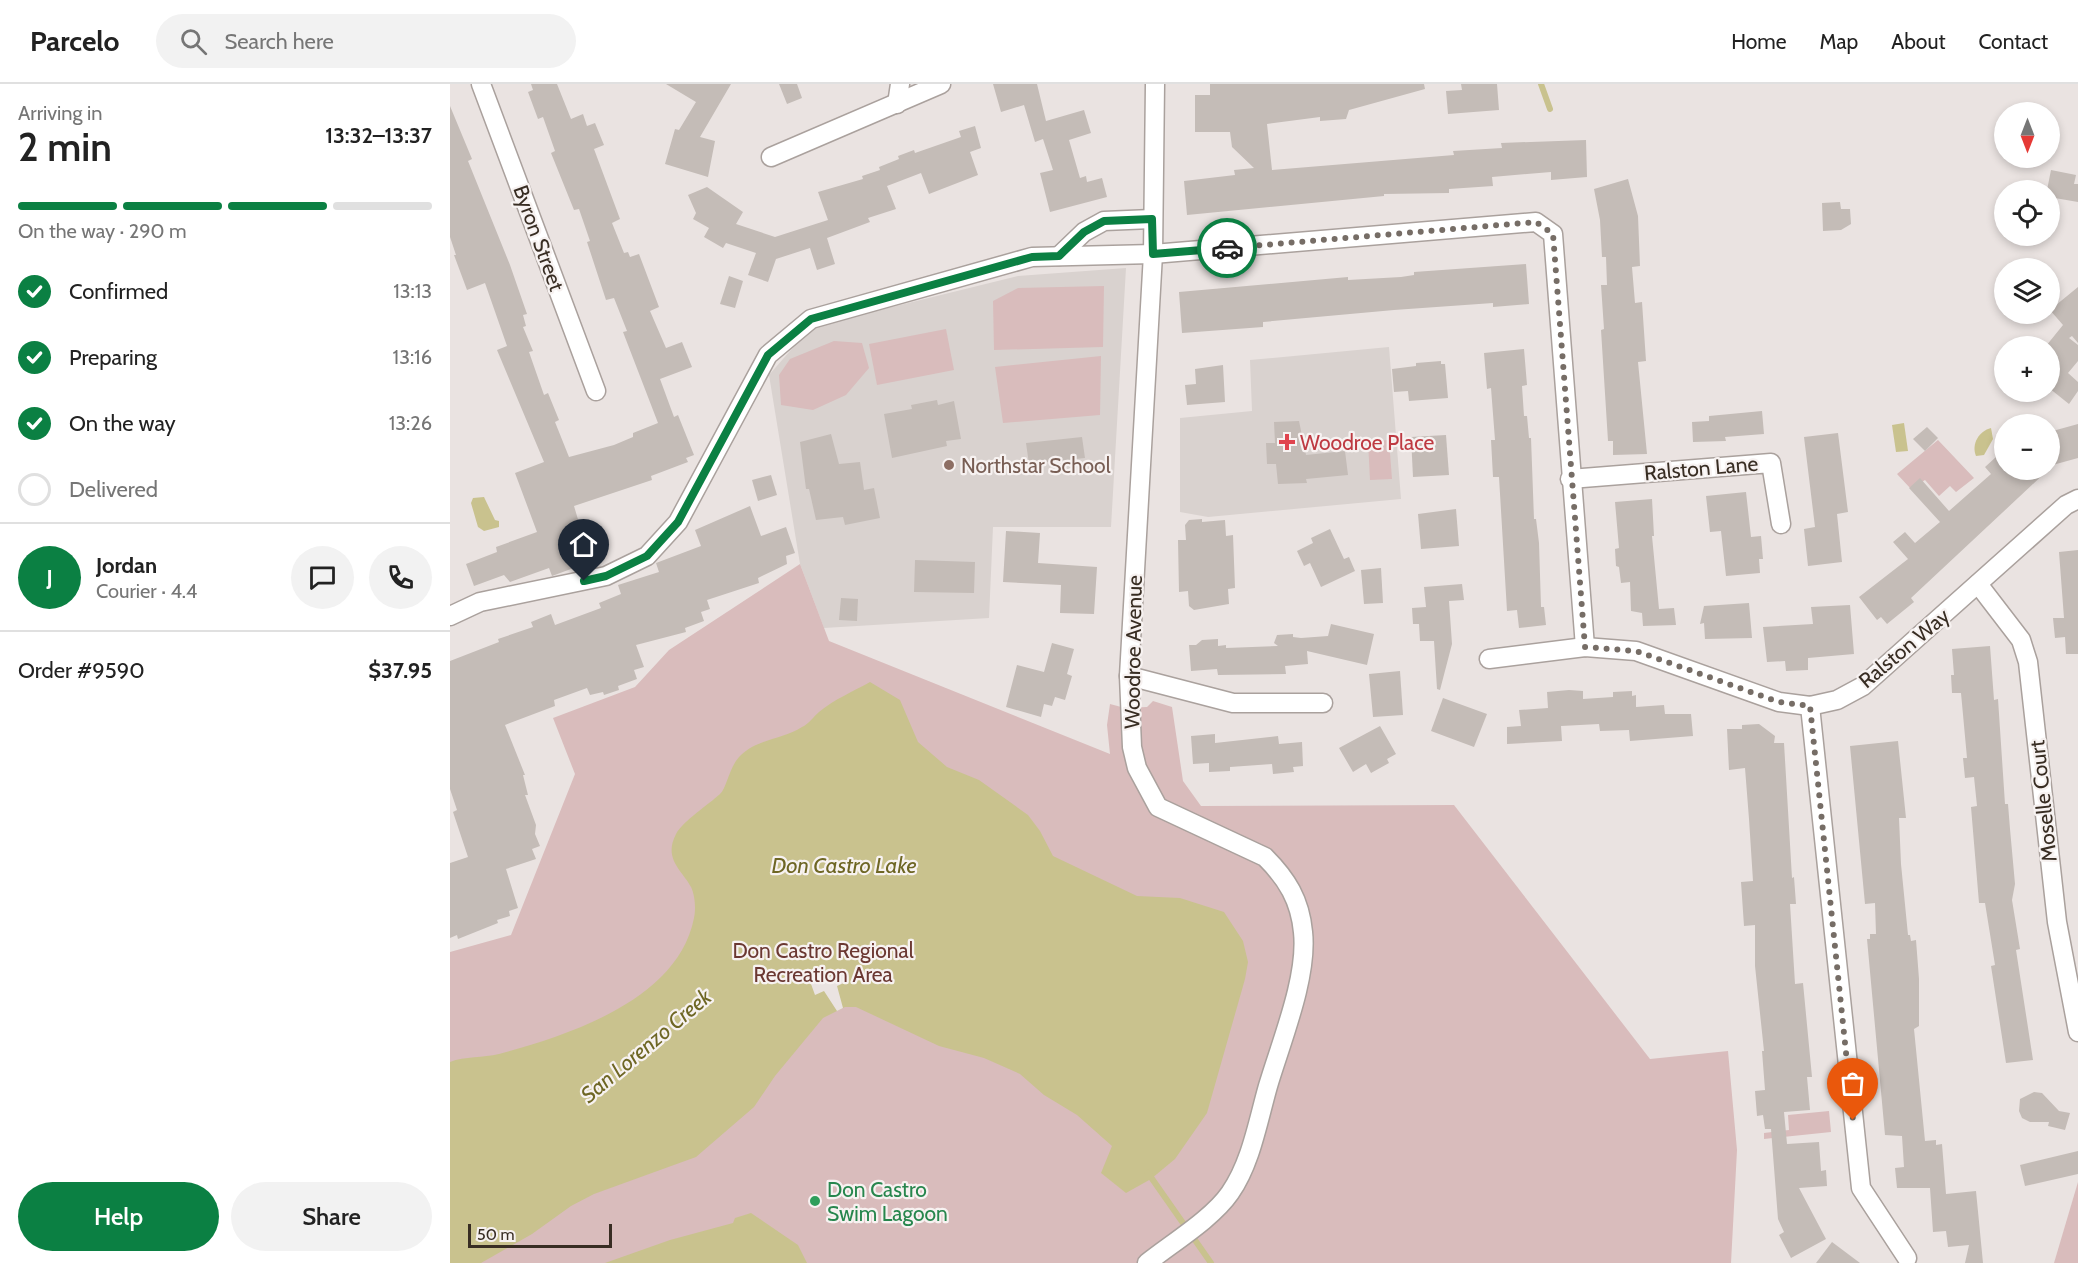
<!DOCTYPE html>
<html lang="en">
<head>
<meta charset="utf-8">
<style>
	:root { --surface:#fff; --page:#f2f2f2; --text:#222; --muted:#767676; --line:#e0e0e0; --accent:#0b8043 }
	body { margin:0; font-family:Cabin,sans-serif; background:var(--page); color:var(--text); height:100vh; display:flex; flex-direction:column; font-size:22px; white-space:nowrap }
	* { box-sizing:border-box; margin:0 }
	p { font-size:20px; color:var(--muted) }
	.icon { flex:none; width:33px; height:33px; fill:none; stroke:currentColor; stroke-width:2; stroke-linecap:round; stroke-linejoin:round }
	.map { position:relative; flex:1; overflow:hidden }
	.side { display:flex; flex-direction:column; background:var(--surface); width:450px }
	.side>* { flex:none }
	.needle { width:39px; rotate:180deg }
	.buttons { position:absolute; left:1544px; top:18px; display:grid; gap:12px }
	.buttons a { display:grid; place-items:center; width:66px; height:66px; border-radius:50%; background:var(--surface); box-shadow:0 3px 9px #0003; font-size:30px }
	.scale { position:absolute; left:18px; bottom:15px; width:144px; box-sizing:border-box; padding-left:6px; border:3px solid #382d23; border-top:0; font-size:16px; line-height:21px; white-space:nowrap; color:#382d23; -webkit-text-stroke:4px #f7f2f1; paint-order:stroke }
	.pin { position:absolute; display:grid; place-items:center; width:51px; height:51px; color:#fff; margin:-62px -26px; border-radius:50% 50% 50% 0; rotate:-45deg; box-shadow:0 0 6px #0007 }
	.pin .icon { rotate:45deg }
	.courier { position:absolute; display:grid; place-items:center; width:60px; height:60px; margin:-30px; border:4px solid #0b8043; border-radius:50%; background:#fff; color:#222; box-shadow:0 2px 8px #0007 }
	.summary em { font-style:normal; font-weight:600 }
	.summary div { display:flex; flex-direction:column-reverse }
	.summary { display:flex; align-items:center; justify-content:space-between; height:102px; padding:0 18px }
	h1 { font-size:39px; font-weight:600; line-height:45px }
	.bar { display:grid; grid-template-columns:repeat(4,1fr); gap:9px 6px; align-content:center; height:72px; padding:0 18px }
	.bar i { height:8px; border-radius:4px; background:var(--line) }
	.bar .on { background:var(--accent) }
	.bar p { grid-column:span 4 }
	.line { display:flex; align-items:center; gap:15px; padding:0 18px; border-top:2px solid var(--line) }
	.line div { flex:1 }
	.round { display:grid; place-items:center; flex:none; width:63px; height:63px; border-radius:32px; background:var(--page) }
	ol { padding:0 18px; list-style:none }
	li { display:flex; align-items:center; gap:18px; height:66px }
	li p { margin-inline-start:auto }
	li .icon { padding:6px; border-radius:50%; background:var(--accent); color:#fff; stroke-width:4 }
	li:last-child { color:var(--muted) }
	li i { width:33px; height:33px; border:3px solid var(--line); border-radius:50% }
	.cta { display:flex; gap:12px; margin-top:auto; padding:12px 18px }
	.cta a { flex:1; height:69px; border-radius:36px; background:var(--accent); color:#fff; font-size:24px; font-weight:600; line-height:69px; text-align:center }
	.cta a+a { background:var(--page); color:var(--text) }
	header { display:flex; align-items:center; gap:36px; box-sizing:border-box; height:84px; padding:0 30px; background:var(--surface); border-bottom:2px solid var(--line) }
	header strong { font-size:28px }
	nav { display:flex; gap:33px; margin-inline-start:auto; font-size:21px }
	.search { width:420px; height:54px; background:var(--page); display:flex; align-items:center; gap:15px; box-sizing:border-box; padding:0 21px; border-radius:33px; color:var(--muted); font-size:22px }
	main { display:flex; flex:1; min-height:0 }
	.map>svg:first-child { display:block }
	.built { fill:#d9d2cf }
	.green { fill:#d9bcbc }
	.water { fill:#c9c28e }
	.pier { fill:#eae3e1 }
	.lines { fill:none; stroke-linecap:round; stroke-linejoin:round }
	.stream { stroke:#c9c28e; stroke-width:6 }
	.building { fill:#c4bcb7 }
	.street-casing { stroke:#aaa19d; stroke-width:21 }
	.street { stroke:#fff; stroke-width:18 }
	.done { stroke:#766d66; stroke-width:6; stroke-dasharray:0 10.8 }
	.route { stroke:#0b8043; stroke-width:8 }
	.health-dot { fill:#e0444e; stroke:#f7f2f1; stroke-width:2 }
	.education-dot { fill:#8d6e63; stroke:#f7f2f1; stroke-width:2 }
	.leisure-dot { fill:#2e9e5b; stroke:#f7f2f1; stroke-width:2 }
	.labels { text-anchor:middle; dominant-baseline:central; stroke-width:4.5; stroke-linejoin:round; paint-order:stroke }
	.street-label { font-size:21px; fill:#382d23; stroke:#f7f2f1 }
	.health-label { font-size:21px; fill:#be3a42; stroke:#f7f2f1; text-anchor:start }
	.education-label { font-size:21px; fill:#785e54; stroke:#f7f2f1; text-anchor:start }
	.park-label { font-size:21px; fill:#6b3832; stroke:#f7f2f1 }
	.leisure-label { font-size:21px; fill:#27864d; stroke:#f7f2f1; text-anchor:start }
	.water-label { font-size:22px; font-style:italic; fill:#6e6624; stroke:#f7f2f1 }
</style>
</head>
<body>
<header>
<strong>Parcelo</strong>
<div class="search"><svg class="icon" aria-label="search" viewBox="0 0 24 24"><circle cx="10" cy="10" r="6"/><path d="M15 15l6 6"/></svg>Search here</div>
<nav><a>Home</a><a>Map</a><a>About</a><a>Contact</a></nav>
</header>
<main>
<section class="side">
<div class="summary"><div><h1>2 min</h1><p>Arriving in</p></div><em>13:32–13:37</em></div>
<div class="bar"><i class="on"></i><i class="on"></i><i class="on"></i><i></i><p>On the way · 290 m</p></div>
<ol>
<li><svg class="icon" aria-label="check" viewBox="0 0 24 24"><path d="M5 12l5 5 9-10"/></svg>Confirmed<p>13:13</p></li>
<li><svg class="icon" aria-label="check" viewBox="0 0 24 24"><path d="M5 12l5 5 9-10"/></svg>Preparing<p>13:16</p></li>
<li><svg class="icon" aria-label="check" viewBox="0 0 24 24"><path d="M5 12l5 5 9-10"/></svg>On the way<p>13:26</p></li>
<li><i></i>Delivered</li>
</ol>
<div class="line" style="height:108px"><b class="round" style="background:var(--accent);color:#fff">J</b><div><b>Jordan</b><p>Courier · 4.4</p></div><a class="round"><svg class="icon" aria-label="chat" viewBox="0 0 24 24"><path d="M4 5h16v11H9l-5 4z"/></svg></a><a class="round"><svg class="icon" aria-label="phone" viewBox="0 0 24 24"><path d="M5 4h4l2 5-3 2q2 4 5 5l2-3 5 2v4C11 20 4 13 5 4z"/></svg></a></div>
<div class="line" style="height:78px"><div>Order #9590</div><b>$37.95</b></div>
<div class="cta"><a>Help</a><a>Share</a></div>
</section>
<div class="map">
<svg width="1628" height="1179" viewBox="0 0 1628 1179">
	<rect width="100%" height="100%" fill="#eae3e1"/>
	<g class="built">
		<polygon points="676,184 661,443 543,443 539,534 374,544 350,480 319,291 361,243 568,192"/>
		<polygon points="939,263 951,415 758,433 730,428 730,334 802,327 800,276"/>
	</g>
	<g class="green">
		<polygon points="654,202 653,263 544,266 543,217 568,204"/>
		<polygon points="496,245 504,286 427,301 419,260"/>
		<polygon points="384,257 412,259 419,284 396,311 363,326 331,321 329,291 340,275"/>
		<polygon points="651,272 650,331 553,339 545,283"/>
		<polygon points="939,356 942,395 920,396 918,357"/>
		<polygon points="1488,356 1524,394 1506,408 1500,402 1489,412 1475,396 1461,405 1447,390"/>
		<polygon points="350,480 379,557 660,670 657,641 660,620 675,624 697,623 703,617 722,623 733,697 751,722 1004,721 1200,975 1278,967 1287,1066 1281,1179 0,1179 0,868 61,851 125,690 103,634 185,603 219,566"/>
		<polygon points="1379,1027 1381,1048 1314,1055 1314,1049 1339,1046 1338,1031"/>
		<polygon points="1628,1098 1628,1179 1604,1179"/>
	</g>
	<g class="water">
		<polygon points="1454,339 1458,367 1446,368 1442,341"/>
		<path d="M1541,344L1543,355L1534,371L1526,372C1521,360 1529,347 1541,344Z"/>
		<polygon points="34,413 45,436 49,437 49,443 34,447 28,443 21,419 23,414"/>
		<path d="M420,598L450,616L468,658L497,683L529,696L578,731L590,747L603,772L687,812L730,814L774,828L793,857L798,878L795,895L757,1029L725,1075L701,1095L676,1109L651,1089L662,1062L627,1031L594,1011L570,990L534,974L489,962L406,923H395L373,934L325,992L304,1023L246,1073L144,1110L121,1122L82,1150L31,1179H0V978C15,972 33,974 49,970C119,951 228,916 244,834C246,825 245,811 241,803C232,786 213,775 226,750C233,737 258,721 270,710C277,704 279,682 291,671C308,655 333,655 352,643C359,640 363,633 369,628C383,616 404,607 420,598Z"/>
		<polygon points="301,1129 348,1161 357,1179 155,1179 220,1156 283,1139 285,1134"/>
	</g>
	<polygon class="pier" points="391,888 396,898 387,902 393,924 387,927 374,907 365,911 361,900"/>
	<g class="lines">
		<g class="stream">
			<polyline points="1091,0 1100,25"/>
			<polyline points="698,1089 761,1179"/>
		</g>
	</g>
	<g class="building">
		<polygon points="81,0 107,0 121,35 133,30 137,42 145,39 154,61 144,65 170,135 162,139 174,169 178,168 180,173 189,170 209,223 200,227 216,264 232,258 242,283 210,295 224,333 228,331 244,371 236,374 238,378 201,392 202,396 124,422 135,459 149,454 156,472 102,492 99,484 60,498 54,491 24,502 16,480 47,468 46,463 87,448 65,389 94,378 47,266 57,262 35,199 17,206 4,171 6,171 0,153 0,22 22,75 18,77 60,181 77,230 73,231 76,242 73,243 83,267 79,268 94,311 98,309 109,336 105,338 119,373 164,361 183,353 183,349 208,339 173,248 177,247 164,214 156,216 137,158 140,157 129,125 124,126 101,69 105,67 93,33 88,35 78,8 83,6"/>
		<polygon points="216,0 281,0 250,53 265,57 258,93 215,80 225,45 229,46 246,18"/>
		<polygon points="329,0 347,0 352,14 337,20"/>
		<polygon points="543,0 587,0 596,37 634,26 641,49 619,56 630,94 636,92 637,98 652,94 657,113 600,128 590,89 603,86 593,55 585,58 574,21 551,28"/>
		<polygon points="760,0 974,0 975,5 899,26 896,35 870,37 870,33 817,40 822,86 1004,71 1003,67 1052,64 1051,59 1136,56 1137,93 1101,96 1101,88 1042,93 1043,102 999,105 999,109 934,110 934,112 737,131 734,97 785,91 784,86 804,84 782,63 780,48 745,48 745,11 760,11"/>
		<polygon points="1011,0 1047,0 1049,26 998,30 996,7 1012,6"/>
		<polygon points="525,42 531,64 520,68 528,91 479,110 471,89 437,102 446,125 418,134 420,138 377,154 385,180 367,186 360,164 326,175 318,198 298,191 306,169 276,159 273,164 254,153 259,144 243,135 246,129 238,111 257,103 293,128 286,140 325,153 378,136 368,108 413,95 412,92 430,86 429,83 449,75 448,72 464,66 465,69 511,53 509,47"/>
		<polygon points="1601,86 1626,91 1624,100 1628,100 1628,118 1599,113 1597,106"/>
		<polygon points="1178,95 1188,132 1190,182 1182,183 1185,219 1192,218 1196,277 1188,278 1197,370 1163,371 1163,357 1158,357 1151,246 1154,245 1151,201 1157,201 1156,173 1152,173 1150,136 1144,105"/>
		<polygon points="1390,118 1391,125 1400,125 1401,140 1391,146 1373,147 1372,119"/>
		<polygon points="1076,180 1079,220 1043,223 1043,219 944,226 813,238 813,243 732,249 729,208 898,193 898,196 951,193 964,191 964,188"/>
		<polygon points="279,192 293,197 285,224 270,220"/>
		<polygon points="1628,203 1628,259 1622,252 1619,254 1628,261 1628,277 1618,289 1628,298 1628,307 1619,320 1599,304 1599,262 1596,262 1613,241 1600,226"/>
		<polygon points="1074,265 1077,301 1072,302 1074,332 1077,332 1079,354 1081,354 1084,435 1086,435 1089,459 1091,523 1094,523 1096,541 1069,544 1067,526 1057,527 1049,393 1043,393 1041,356 1045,356 1041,304 1037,305 1034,269"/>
		<polygon points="991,277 991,280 995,280 998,314 959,317 958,307 944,308 942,285 966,282 966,279"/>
		<polygon points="773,281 775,318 737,321 735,301 746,300 745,285"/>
		<polygon points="487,316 488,321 504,317 511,355 496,357 497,362 442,374 434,330 462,325 461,321"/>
		<polygon points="1312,327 1314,350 1275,353 1276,357 1243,358 1242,338 1259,337 1259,332"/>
		<polygon points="849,337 856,371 895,367 898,391 856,395 857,399 828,400 826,380 817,380 816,359 825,359 824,338"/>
		<polygon points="1628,340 1628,374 1599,382 1599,348"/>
		<polygon points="1477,343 1488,354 1475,367 1463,355"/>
		<polygon points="1388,349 1398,428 1387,430 1392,478 1358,482 1354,445 1365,443 1354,353"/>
		<polygon points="381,350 389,380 410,378 414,406 424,404 430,434 395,441 393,433 366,436 359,405 356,405 350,358"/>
		<polygon points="996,351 999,391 963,393 961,353"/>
		<polygon points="632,353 635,374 579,380 576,359"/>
		<polygon points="1546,373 1554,378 1554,386 1598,386 1461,514 1464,518 1437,540 1431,533 1427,536 1409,513 1458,475 1443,458 1455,448 1465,459 1490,438 1459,404 1470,394 1499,427 1541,390 1535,383"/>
		<polygon points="321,391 327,411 308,417 302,396"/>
		<polygon points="1296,408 1301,453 1311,452 1313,475 1309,475 1310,489 1276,492 1271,447 1260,448 1256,412"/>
		<polygon points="1202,415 1204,452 1202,452 1209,525 1224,524 1226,541 1193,542 1192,529 1181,527 1180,498 1171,499 1169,483 1166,482 1165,465 1169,464 1165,418"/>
		<polygon points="300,422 311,452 336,443 345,469 336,472 337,480 308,494 309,499 257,516 260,525 251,528 254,537 235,544 236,548 186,561 194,583 184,586 187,595 168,602 169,606 154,611 153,608 140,611 137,604 104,616 105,622 55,641 75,691 73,691 78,711 75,711 86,741 85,750 90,762 82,765 86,775 56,785 68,824 59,827 60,832 47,836 48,839 8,855 7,851 0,854 0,779 18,773 3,728 7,726 0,705 0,577 49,558 48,555 83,543 81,538 101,530 105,541 151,524 149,519 171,510 168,501 209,488 206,479 251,462 245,446"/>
		<polygon points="1006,425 1009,462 971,465 968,430"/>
		<polygon points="752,435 752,438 775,436 776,452 783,451 785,504 778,505 779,520 744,526 739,522 738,507 729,508 728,456 736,456 735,441 739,436"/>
		<polygon points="880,445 894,475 899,473 905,487 871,503 860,479 854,482 847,467 863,459 861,454"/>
		<polygon points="556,447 590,449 588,479 647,483 644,530 610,529 611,501 553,498"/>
		<polygon points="1628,466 1628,570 1616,570 1615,553 1605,554 1603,534 1614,534 1609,468"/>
		<polygon points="465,476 525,478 524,509 464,508"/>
		<polygon points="931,484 933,519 914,520 911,486"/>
		<polygon points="1012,500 1014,516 999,517 1002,560 990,606 987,605 984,557 970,557 969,540 963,540 962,524 976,523 974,503"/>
		<polygon points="391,514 408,515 407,537 389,536"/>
		<polygon points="1299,519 1302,554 1255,555 1254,539 1250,540 1254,522"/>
		<polygon points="1400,521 1404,570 1358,574 1358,586 1336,587 1335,577 1317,578 1313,543 1363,540 1361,523"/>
		<polygon points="881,540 924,550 917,581 857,567 858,580 835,582 836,590 768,591 767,585 741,587 739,561 746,561 752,556 768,555 768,562 776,561 776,564 828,562 824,559 827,551 843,550 843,553 851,554 878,552"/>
		<polygon points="602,559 624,565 617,590 622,592 615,616 605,613 602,622 594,620 591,633 556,623 567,581 594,588"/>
		<polygon points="1540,562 1544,616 1548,615 1555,720 1558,720 1560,745 1565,800 1562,816 1570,865 1566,866 1583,976 1556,979 1541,882 1545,881 1535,819 1529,819 1521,723 1527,722 1524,693 1515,694 1513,674 1517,674 1511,609 1502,609 1501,591 1504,591 1502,565"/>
		<polygon points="950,587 953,631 923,633 919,590"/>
		<polygon points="1119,606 1133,607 1133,615 1163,613 1163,608 1182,607 1182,612 1186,611 1186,623 1214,621 1215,630 1241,630 1243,652 1180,657 1179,646 1150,647 1149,640 1111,642 1112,657 1057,660 1057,643 1071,642 1069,626 1098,624 1097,608"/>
		<polygon points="993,614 1037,630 1024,663 981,647"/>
		<polygon points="1309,640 1325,652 1324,659 1334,659 1342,794 1344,793 1346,820 1340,820 1345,900 1353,899 1362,993 1357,993 1360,1026 1334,1028 1337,1060 1369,1058 1371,1087 1376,1086 1377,1102 1349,1104 1376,1155 1341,1174 1329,1151 1334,1148 1328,1135 1321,1045 1315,1045 1313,1031 1307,1032 1305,1007 1315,1006 1312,967 1314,967 1305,882 1305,841 1294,842 1291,798 1303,797 1299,735 1295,684 1279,686 1277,645 1292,645 1292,641"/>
		<polygon points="930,642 946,670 937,675 939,679 921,689 916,680 903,688 889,664"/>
		<polygon points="765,650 765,659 828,652 829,660 852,658 853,682 843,683 844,688 823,690 822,680 780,683 780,687 759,688 759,679 743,680 741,652"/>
		<polygon points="1448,657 1456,734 1449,734 1451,780 1458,851 1460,851 1461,857 1466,856 1469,895 1469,942 1464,945 1475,1057 1486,1056 1486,1061 1492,1060 1496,1110 1526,1107 1533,1179 1515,1179 1519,1161 1498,1163 1496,1147 1483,1148 1480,1104 1447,1104 1445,1084 1454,1083 1452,1052 1435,1051 1417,855 1420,855 1420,850 1426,850 1425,819 1415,820 1400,662"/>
		<polygon points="1584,1008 1592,1009 1609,1027 1620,1029 1615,1046 1598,1042 1599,1038 1580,1038 1572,1034 1569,1027 1570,1015"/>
		<polygon points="1628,1067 1628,1090 1575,1102 1570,1081"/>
		<polygon points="1382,1158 1410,1179 1366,1179"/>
	</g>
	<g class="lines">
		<defs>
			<g id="street">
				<polyline points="31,0 146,307"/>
				<polyline points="447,20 450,0"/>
				<polyline points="321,73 491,0"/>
				<polyline points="609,172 634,148 654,137 702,135"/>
				<polyline points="1120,395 1321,379 1331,440"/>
				<polyline points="1528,500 1571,556 1578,578 1607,838 1628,948"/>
				<polyline points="0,532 30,518 156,492 197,472 228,438 318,271 361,235 582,173 703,170 1086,138 1103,150 1135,563"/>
				<polyline points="1039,575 1135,563 1186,567 1329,618 1360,622 1387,616 1413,602 1616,421 1628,415"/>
				<polyline points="679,592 783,619 873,619"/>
				<polyline points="1360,622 1411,1104 1457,1174"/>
				<path d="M697,1179C722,1159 762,1135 780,1109C801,1079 808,1037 818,1002C831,958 858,893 853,848C850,816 837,795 815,773L708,723L687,684L682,663L679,592L703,170L705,0"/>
			</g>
		</defs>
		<use href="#street" class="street-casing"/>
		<use href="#street" class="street"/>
	</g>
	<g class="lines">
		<polyline class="done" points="777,164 1086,138 1103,150 1135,563 1186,567 1329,618 1360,622 1403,1036"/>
		<polyline class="route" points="134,497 156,492 197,472 228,438 318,271 361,235 582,173 609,172 634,148 654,137 702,135 703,170 777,164"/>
	</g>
	<path class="health-dot" d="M834 349h6v6h6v6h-6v6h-6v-6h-6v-6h6z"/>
	<circle class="education-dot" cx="499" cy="381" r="6"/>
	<circle class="leisure-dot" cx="365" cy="1117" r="6"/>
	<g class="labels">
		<g class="street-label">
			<text transform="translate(89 154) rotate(70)">Byron Street</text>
			<text transform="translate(1251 384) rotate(-5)">Ralston Lane</text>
			<text transform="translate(1454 564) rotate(-40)">Ralston Way</text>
			<text transform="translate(683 568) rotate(-89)">Woodroe Avenue</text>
			<text transform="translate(1593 717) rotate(-96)">Moselle Court</text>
		</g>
		<g class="health-label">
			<text x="850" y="358">Woodroe Place</text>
		</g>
		<g class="education-label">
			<text x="511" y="381">Northstar School</text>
		</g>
		<g class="park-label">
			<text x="373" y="866">Don Castro Regional<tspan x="373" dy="24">Recreation Area</tspan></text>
		</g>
		<g class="leisure-label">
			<text x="377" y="1105">Don Castro<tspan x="377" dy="24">Swim Lagoon</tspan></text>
		</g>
		<g class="water-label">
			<text x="394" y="781">Don Castro Lake</text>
			<text transform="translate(196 962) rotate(-40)">San Lorenzo Creek</text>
		</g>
	</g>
</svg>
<div class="buttons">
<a><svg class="needle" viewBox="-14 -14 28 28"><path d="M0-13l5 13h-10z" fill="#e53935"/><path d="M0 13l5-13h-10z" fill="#767676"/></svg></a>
<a><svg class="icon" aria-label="locate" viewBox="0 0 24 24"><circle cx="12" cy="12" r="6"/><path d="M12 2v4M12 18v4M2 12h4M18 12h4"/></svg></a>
<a><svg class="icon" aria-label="layers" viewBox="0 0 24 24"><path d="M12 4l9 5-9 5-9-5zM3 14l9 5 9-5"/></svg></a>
<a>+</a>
<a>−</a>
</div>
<div class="scale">50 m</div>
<div class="pin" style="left:1403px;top:1036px;background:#ea580c"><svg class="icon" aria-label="bag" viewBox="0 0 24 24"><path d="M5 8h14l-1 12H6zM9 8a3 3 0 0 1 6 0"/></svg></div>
<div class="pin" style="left:134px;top:497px;background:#1f2937"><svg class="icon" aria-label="home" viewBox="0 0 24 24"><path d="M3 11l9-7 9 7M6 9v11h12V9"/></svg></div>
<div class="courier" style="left:777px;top:164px"><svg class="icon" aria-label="car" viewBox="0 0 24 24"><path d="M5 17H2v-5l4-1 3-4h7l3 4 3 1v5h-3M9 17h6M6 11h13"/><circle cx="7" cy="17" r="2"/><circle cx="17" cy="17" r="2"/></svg></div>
</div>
</main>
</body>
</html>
